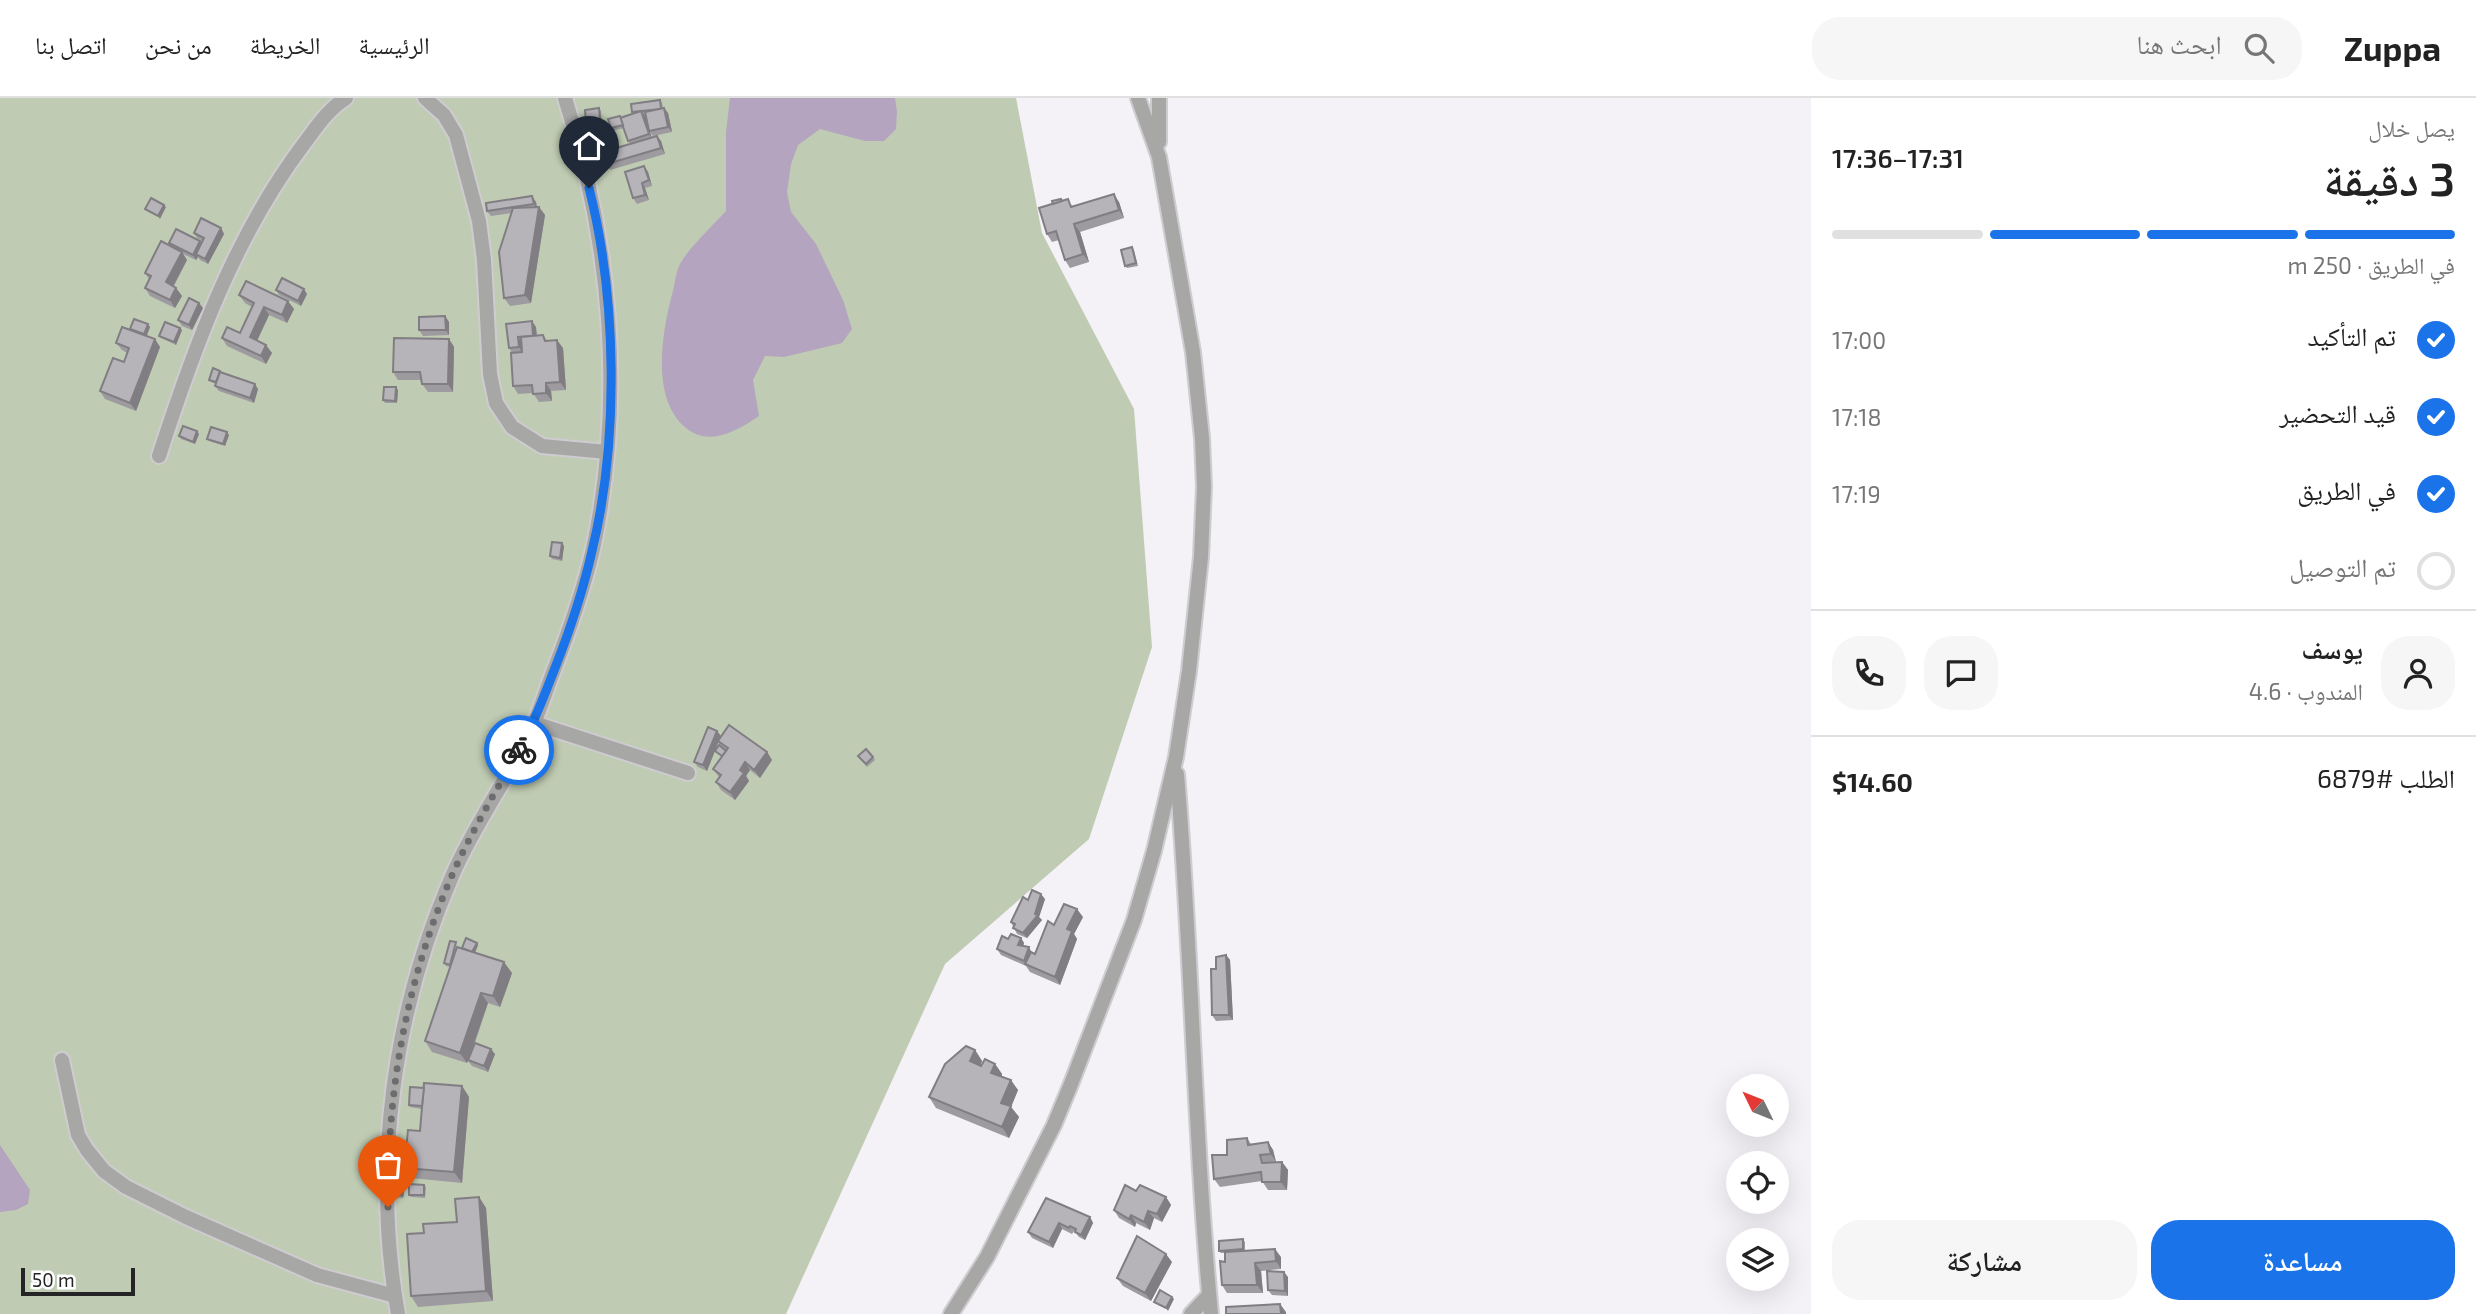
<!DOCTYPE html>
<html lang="ar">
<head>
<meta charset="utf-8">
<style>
	:root { --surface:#fff; --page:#f6f6f6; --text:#222; --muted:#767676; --line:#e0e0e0; --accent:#1a73e8 }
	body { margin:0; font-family:"Exo 2","Noto Naskh Arabic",sans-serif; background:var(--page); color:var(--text); direction:rtl; height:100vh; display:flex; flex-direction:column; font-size:26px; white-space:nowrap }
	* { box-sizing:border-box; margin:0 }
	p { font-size:23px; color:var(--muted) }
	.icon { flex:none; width:38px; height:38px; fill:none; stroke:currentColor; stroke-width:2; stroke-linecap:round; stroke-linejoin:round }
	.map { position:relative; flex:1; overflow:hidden; direction:ltr }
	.side { display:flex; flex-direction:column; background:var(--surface); width:665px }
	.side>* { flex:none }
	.needle { width:46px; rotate:313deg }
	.controls { position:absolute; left:1726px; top:976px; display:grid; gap:14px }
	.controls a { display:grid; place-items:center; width:63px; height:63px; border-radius:50%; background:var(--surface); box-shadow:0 7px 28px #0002; font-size:35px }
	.scale { position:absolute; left:21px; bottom:18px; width:114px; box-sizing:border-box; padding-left:7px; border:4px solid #252426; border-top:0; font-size:19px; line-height:24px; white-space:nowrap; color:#252426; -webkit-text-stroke:5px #fff; paint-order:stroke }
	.pin { position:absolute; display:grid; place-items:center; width:60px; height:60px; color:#fff; margin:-72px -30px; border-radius:50% 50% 50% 0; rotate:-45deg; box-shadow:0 0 7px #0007 }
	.pin .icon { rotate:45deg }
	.courier { position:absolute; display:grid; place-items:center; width:70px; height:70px; margin:-35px; border:5px solid #1a73e8; border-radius:50%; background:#fff; color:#222; box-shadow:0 2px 9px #0007 }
	.overview em { font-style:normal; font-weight:600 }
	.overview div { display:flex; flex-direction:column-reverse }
	.overview { display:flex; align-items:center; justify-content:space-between; height:119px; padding:0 21px }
	h1 { font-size:46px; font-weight:600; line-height:52px }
	.bar { display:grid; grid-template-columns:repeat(4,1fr); gap:10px 7px; align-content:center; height:84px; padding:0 21px }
	.bar i { height:9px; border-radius:5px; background:var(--line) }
	.bar .active { background:var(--accent) }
	.bar p { grid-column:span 4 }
	.line { display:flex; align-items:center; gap:18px; padding:0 21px; border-top:2px solid var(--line) }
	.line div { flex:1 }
	.round { display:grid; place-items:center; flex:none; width:74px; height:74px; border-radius:28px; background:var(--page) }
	ol { padding:0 21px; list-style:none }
	li { display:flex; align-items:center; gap:21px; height:77px }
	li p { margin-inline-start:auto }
	li .icon { padding:7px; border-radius:50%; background:var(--accent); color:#fff; stroke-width:4 }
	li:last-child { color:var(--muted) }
	li i { width:38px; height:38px; border:4px solid var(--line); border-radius:50% }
	.button { display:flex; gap:14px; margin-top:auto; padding:14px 21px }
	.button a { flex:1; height:80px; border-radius:28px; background:var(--accent); color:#fff; font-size:28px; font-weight:600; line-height:80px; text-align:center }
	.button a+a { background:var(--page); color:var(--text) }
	header { display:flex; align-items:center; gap:42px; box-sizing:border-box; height:98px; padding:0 35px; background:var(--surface); border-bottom:2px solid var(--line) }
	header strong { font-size:33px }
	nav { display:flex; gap:38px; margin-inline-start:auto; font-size:24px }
	.search { width:490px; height:63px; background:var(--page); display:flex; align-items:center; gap:18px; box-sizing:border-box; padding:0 24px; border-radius:28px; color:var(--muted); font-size:26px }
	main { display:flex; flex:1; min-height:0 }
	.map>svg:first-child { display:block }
	.green { fill:#bfcbb3 }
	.water { fill:#b4a4bf }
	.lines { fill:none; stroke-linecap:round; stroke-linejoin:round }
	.street-casing { stroke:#cfccd1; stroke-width:18 }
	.street { stroke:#a7a8a6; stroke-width:14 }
	.wall { fill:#9d9b9f }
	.shaded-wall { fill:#807e82 }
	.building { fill:#b7b4b9; stroke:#807e82; stroke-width:2 }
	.done { stroke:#6d6c6f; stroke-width:7; stroke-dasharray:0 12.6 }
	.route { stroke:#1a73e8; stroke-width:9 }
</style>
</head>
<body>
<header>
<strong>Zuppa</strong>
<div class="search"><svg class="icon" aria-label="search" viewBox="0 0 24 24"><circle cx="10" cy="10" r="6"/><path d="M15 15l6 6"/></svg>ابحث هنا</div>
<nav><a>الرئيسية</a><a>الخريطة</a><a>من نحن</a><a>اتصل بنا</a></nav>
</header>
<main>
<section class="side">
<div class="overview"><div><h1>3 دقيقة</h1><p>يصل خلال</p></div><em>17:31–17:36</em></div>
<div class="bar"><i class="active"></i><i class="active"></i><i class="active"></i><i></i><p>في الطريق · 250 m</p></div>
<ol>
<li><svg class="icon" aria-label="check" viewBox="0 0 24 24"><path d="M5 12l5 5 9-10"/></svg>تم التأكيد<p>17:00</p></li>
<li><svg class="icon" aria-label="check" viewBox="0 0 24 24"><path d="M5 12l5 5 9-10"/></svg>قيد التحضير<p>17:18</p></li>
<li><svg class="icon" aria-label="check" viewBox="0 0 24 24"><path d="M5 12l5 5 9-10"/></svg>في الطريق<p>17:19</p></li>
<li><i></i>تم التوصيل</li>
</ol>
<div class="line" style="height:126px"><a class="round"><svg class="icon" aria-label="person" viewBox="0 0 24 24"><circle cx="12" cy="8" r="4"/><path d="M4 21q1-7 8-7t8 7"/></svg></a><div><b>يوسف</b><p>المندوب · 4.6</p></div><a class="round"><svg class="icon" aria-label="chat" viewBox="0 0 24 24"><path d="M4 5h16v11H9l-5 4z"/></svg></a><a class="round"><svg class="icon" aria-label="phone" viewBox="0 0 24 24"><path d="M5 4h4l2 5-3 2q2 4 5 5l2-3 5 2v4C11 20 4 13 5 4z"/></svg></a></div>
<div class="line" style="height:91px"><div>الطلب #6879</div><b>$14.60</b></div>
<div class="button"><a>مساعدة</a><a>مشاركة</a></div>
</section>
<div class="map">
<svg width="1811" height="1216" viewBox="0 0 1811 1216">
	<rect width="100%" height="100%" fill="#f4f1f7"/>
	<polygon class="green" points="0,0 1016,0 1042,135 1134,311 1152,549 1089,741 945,866 786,1216 0,1216"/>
	<g class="water">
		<path d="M730,0H895L897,14L896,31L884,43H865L820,31L798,47L791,66L787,94L791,114L816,146L843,202L852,231L842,245L784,259L765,258L753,282L759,318C737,333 710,349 686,330C650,301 662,233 673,193C675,184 676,174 680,166C688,151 713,127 726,113V34Z"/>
		<polygon points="0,1047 30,1092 28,1106 16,1112 0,1114"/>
	</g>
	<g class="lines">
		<defs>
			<g id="street">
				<polyline points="425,0 444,17 456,37 479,123 484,162 490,276 496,305 512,329 542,348 607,354"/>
				<polyline points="1159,0 1159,44"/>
				<path d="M159,358C194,250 234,139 303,47C316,30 327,12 346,0"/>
				<polyline points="534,625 688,675"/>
				<path d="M1177,676C1192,856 1194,1036 1211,1216"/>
				<polyline points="62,962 78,1037 87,1052 104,1073 126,1089 186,1119 317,1177 395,1198"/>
				<path d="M398,1216C372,1068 393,913 453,776C476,723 511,677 534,625C541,609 546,593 552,577C568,536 583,494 593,451C625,301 611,144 565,0"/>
				<polyline points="951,1216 987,1159 1054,1027 1071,986 1134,822 1154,753 1176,659 1189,573 1201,459 1204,389 1202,340 1193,254 1159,59 1138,0"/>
				<polyline points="1191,1216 1209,1197"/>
			</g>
		</defs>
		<use href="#street" class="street-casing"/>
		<use href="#street" class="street"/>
	</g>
	<g class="wall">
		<polygon points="660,2 662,5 663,10 664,10 668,15 672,34 653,38 650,34 652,40 657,38 661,43 665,56 610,72 607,66 630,46 628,43 624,30 612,33 611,30 621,19 633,16 632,14"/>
		<polygon points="599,10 601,13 602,25 588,27 586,24"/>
		<polygon points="644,68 648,74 652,88 645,90 649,102 637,106 633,100"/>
		<polygon points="1061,101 1063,103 1073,108 1119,104 1124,120 1080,134 1089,164 1070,170 1065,162 1059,142 1052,144 1047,136 1053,106"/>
		<polygon points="536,104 537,109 539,109 545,117 531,205 510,208 504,200 511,115 491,118 487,113"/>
		<polygon points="221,130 224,136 208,166 200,162 198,159 196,162 183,156 187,162 174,188 176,190 182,198 175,210 150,198 145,190 149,181 145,175 172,148 169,145 202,146 203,143 197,140 194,135"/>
		<polygon points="1132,149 1134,152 1138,168 1127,170 1125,168"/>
		<polygon points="276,192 307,196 301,208 279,197"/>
		<polygon points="239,197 294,211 287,225 269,217 257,243 272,255 266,266 227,248 222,240 240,235 252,209 245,205"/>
		<polygon points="203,210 192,232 182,228 178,222"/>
		<polygon points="445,218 449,224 449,237 423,238 419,232"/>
		<polygon points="506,226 536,229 537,238 543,237 547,243 563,250 566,292 551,293 552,303 539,304 533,295 518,296 513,288 512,255 509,250"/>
		<polygon points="150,229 147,238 160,249 136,313 105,301 100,293 124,264 127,255 122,252 116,245 131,232 130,231"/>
		<polygon points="182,232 176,247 161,240 159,238"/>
		<polygon points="449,241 454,249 453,294 428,294 422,286 422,282 398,282 393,274"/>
		<polygon points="221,274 258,291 254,305 219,293 215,288 216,286 211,284 209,282"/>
		<polygon points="398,292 397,305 385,305 383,302"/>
		<polygon points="199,336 195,346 181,341 179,338"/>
		<polygon points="229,337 225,348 209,343 207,341"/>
		<polygon points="562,445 564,448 562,463 552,461 550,458"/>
		<polygon points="721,638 767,654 772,662 760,680 750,672 746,678 749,683 735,702 721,692 716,684 719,679 713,671 722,659 715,653 722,650 718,644 707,673 698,669 694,664"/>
		<polygon points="858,658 873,659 875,662 867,669"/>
		<polygon points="1045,801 1039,819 1042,822 1027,840 1017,836 1011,824"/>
		<polygon points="1083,819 1074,836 1077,841 1060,887 1030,874 1026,868 1001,857 997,851 1008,841 1021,840 1024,845 1023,848 1035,856 1054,827"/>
		<polygon points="477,845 478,847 475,855 512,875 500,909 488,905 475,945 495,956 488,974 472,968 468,963 467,965 432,954 425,943 450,869 446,868 444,865 458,847 457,849 462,850"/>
		<polygon points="1226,857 1230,862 1233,922 1216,923 1212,917 1216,871"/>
		<polygon points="975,952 982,963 980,968 995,966 1002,976 1002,978 1018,992 1011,1009 1019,1019 1009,1040 936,1010 929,999"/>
		<polygon points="462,988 469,999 462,1085 411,1080 404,1070 420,1033 422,1011 410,1009 409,1007 424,990"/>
		<polygon points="1247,1040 1251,1046 1268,1044 1273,1052 1276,1064 1282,1064 1288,1072 1287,1092 1268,1092 1262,1083 1220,1089 1214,1081 1227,1057"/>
		<polygon points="403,1086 405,1089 403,1100 393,1099 391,1096"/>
		<polygon points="424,1087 426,1089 425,1100 411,1099 409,1097"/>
		<polygon points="1136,1093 1166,1099 1171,1107 1162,1124 1154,1120 1150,1132 1136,1125 1135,1129 1119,1120 1114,1112"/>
		<polygon points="479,1099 486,1110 493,1203 418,1209 411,1198 424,1135 457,1124"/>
		<polygon points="1046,1100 1090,1119 1093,1125 1085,1142 1079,1139 1074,1133 1072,1136 1062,1131 1053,1150 1032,1140 1028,1134"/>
		<polygon points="1243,1141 1245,1144 1245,1153 1281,1159 1281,1171 1261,1173 1263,1195 1227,1195 1222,1187 1225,1164 1225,1155 1221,1155 1219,1153"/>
		<polygon points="1172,1164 1151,1203 1123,1188 1117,1180"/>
		<polygon points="1288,1179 1288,1198 1272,1197 1268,1192"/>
	</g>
	<g class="shaded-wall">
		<polygon points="664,10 668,15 672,34 668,29"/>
		<polygon points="641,13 645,18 652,41 649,36"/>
		<polygon points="657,38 661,43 665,56 661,50"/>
		<polygon points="644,68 648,74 652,88 649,82"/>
		<polygon points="642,85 645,90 649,102 645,97"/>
		<polygon points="1114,96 1119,104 1124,120 1119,112"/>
		<polygon points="532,98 536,104 537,111 534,106"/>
		<polygon points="164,107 166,109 160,121 158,118"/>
		<polygon points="539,109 545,117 531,205 525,197"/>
		<polygon points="1074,126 1080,134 1089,164 1083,156"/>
		<polygon points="221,130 224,136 208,166 205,161"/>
		<polygon points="200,143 203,148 196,156 198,159 196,162 193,157"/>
		<polygon points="182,154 187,162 171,192 166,184"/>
		<polygon points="176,190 182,198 175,210 170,202"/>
		<polygon points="304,191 307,196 301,208 298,203"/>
		<polygon points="288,203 294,211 287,225 282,217"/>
		<polygon points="199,205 203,210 192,232 189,227"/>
		<polygon points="264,209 269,217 255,247 250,239"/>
		<polygon points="445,218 449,224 449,237 446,232"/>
		<polygon points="532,223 536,229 537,243 533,238"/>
		<polygon points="148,226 150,229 146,239 144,236"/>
		<polygon points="180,230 182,232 176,247 174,244"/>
		<polygon points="518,239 522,245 522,254 519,249"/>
		<polygon points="155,241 160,249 136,313 130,305"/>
		<polygon points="449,241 454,249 453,294 448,286"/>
		<polygon points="557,242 563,250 566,292 560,284"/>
		<polygon points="266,247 272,255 266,266 261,258"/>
		<polygon points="546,285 551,293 552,303 546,295"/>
		<polygon points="255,286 258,291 254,305 250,300"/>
		<polygon points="396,289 398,292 397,305 395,303"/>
		<polygon points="197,333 199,336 195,346 193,344"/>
		<polygon points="227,334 229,337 225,348 223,346"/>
		<polygon points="562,445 564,448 562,463 560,460"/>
		<polygon points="717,633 721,638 707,673 703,667"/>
		<polygon points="767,654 772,662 760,680 754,672"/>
		<polygon points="745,664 750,672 746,678 749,683 735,702 730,694 740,672"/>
		<polygon points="1041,796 1045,801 1039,819 1042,822 1027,840 1023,835 1035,816"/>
		<polygon points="1077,811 1083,819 1074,836 1077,841 1060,887 1055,879 1067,831"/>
		<polygon points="1021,840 1024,845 1022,852 1018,847"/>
		<polygon points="477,845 478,847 473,859 471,857"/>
		<polygon points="1029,849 1032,855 1027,868 1024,863"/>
		<polygon points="1226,857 1230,862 1233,922 1229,917"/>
		<polygon points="504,864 512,875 500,909 493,898"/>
		<polygon points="481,895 488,905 467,965 460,955"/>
		<polygon points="491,951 495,956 488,974 484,968"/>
		<polygon points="975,952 982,963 978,973 970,963"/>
		<polygon points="995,966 1002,976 999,985 991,975"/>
		<polygon points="1011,982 1018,992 1011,1009 1019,1019 1009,1040 1002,1029 1001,1005"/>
		<polygon points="462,988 469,999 462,1085 454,1074"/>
		<polygon points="1268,1044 1273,1052 1276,1064 1271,1056"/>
		<polygon points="1282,1064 1288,1072 1287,1092 1281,1084"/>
		<polygon points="403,1086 405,1089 403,1100 401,1097"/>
		<polygon points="479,1099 486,1110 493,1203 486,1193"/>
		<polygon points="1166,1099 1171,1107 1162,1124 1157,1116"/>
		<polygon points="1148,1113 1154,1120 1150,1132 1144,1124"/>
		<polygon points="1131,1117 1136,1125 1135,1129 1129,1121"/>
		<polygon points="1090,1119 1093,1125 1085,1142 1081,1137"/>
		<polygon points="1059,1125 1062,1131 1053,1150 1049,1144"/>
		<polygon points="1275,1151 1281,1159 1281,1171 1276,1163"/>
		<polygon points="1166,1156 1172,1164 1151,1203 1145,1195"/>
		<polygon points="1255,1165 1261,1173 1263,1195 1257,1187"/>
		<polygon points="1284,1174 1288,1179 1288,1198 1285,1193"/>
		<polygon points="1172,1199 1174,1201 1168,1213 1166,1210"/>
		<polygon points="1280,1206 1286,1214 1286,1216 1281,1216"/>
	</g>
	<g class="building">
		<polygon points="660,2 661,11 632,14 631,6"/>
		<polygon points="599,10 600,22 586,24 585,12"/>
		<polygon points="664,10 668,29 649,33 645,14"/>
		<polygon points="641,13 649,36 628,43 620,20"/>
		<polygon points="620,18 623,27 611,30 608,21"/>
		<polygon points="657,38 661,50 607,66 603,54"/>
		<polygon points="644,68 649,82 642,85 645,97 633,100 625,74"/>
		<polygon points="1114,96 1119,112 1074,126 1083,156 1065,162 1056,133 1047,136 1039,110 1068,101 1071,109"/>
		<polygon points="532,98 534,106 487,113 486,105"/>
		<polygon points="151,100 164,107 158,118 145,111"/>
		<polygon points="1061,101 1062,103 1053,106 1052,103"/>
		<polygon points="539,109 525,197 504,200 499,154 513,110"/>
		<polygon points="201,120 221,130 205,161 196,156 204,140 194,135"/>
		<polygon points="176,131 200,143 193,157 169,145"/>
		<polygon points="161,143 182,154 166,184 176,190 170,202 145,190 151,178 145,175"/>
		<polygon points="1132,149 1136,165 1125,168 1121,152"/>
		<polygon points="282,180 304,191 298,203 276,192"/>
		<polygon points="246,183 288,203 282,217 264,209 250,239 266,247 261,258 222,240 227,229 240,235 254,205 239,197"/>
		<polygon points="189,200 199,205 189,227 178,222"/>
		<polygon points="445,218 446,232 419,232 419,219"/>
		<polygon points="134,221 148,226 144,236 130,231"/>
		<polygon points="532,223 533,238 518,239 519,249 509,250 506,226"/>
		<polygon points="165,224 180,230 174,244 159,238"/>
		<polygon points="122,229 155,241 130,305 100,293 113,260 124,264 129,250 116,245"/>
		<polygon points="543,237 545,243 557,242 560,284 546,285 546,295 533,296 532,287 513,288 511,255 522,254 521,239"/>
		<polygon points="394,240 449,241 448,286 422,286 420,274 393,274"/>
		<polygon points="213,270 220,273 216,284 209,282"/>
		<polygon points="220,274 255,286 250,300 215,288"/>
		<polygon points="384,289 396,289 395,303 383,302"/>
		<polygon points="183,328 197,333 193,344 179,338"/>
		<polygon points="211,329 227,334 223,346 207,341"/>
		<polygon points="552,444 562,445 560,460 550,458"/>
		<polygon points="729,627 767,654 754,672 745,664 740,672 744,675 730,694 716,684 721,677 713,671 728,650 718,643"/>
		<polygon points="708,629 717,633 703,667 694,664"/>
		<polygon points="719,647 726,653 722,658 715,653"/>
		<polygon points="866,651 873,659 866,666 858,658"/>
		<polygon points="1032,792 1041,796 1035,816 1038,817 1023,835 1013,830 1015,826 1011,824 1023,799 1028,802"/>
		<polygon points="1064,806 1077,811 1067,831 1072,833 1055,879 1025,866 1031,854 1035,856 1048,823 1054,827"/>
		<polygon points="1011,836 1021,840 1018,847 1029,849 1024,863 997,851 1002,838 1008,841"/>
		<polygon points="466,840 477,845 472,854 462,850"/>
		<polygon points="450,843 456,844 450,867 444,865"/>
		<polygon points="457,849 504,864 493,898 481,895 460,955 425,943"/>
		<polygon points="1226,857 1229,917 1212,917 1211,871 1216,871 1216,859"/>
		<polygon points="475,945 491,951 484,968 468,962"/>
		<polygon points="966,948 975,952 970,963 981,968 985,961 995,966 991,975 1011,982 1001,1005 1011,1008 1002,1029 929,999 945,966"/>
		<polygon points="424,985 462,988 454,1074 404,1070 408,1032 420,1033"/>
		<polygon points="410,989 424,990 422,1008 409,1007"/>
		<polygon points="1247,1040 1248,1047 1268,1044 1271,1056 1260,1057 1262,1065 1282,1064 1281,1084 1262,1084 1261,1074 1214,1081 1212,1057 1227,1057 1227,1042"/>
		<polygon points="393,1085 403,1086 401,1097 391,1096"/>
		<polygon points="409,1086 424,1087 424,1097 409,1097"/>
		<polygon points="1125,1087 1136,1093 1140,1087 1166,1099 1157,1116 1148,1113 1144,1124 1131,1117 1129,1121 1114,1112"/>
		<polygon points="479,1099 486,1193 411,1198 407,1136 424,1135 423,1126 457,1124 455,1101"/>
		<polygon points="1046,1100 1090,1119 1081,1137 1075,1134 1076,1131 1070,1128 1069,1130 1059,1125 1049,1144 1028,1134"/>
		<polygon points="1137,1138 1166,1156 1145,1195 1117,1180"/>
		<polygon points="1243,1141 1243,1151 1219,1153 1219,1143"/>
		<polygon points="1275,1151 1276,1163 1255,1165 1257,1187 1222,1187 1220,1163 1225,1164 1225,1154"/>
		<polygon points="1267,1173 1284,1174 1285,1193 1268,1192"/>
		<polygon points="1160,1192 1172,1199 1166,1210 1154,1204"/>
		<polygon points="1280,1206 1281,1216 1226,1216 1226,1209"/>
	</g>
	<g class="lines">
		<path class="done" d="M388,1109C387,993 406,882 453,775C472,733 496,693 519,652"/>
		<path class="route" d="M519,652C534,626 544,598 555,570C570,532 583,493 592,453C619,343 617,200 589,90"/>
	</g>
</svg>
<div class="controls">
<a><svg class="needle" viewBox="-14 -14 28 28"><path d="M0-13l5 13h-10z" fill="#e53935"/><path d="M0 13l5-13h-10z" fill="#767676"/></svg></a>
<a><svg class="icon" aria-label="locate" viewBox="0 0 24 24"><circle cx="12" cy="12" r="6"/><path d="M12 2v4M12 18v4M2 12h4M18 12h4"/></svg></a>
<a><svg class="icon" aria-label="layers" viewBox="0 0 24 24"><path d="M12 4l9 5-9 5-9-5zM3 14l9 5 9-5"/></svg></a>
</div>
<div class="scale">50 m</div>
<div class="pin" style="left:388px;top:1109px;background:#ea580c"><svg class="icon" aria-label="bag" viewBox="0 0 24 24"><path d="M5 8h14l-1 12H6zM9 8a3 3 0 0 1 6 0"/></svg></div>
<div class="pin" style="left:589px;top:90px;background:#1f2937"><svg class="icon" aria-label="home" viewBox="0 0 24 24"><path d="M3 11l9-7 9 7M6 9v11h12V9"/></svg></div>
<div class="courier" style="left:519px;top:652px"><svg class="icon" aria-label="bike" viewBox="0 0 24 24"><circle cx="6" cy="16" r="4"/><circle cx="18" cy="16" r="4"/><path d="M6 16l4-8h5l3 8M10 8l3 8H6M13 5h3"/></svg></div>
</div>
</main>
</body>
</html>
